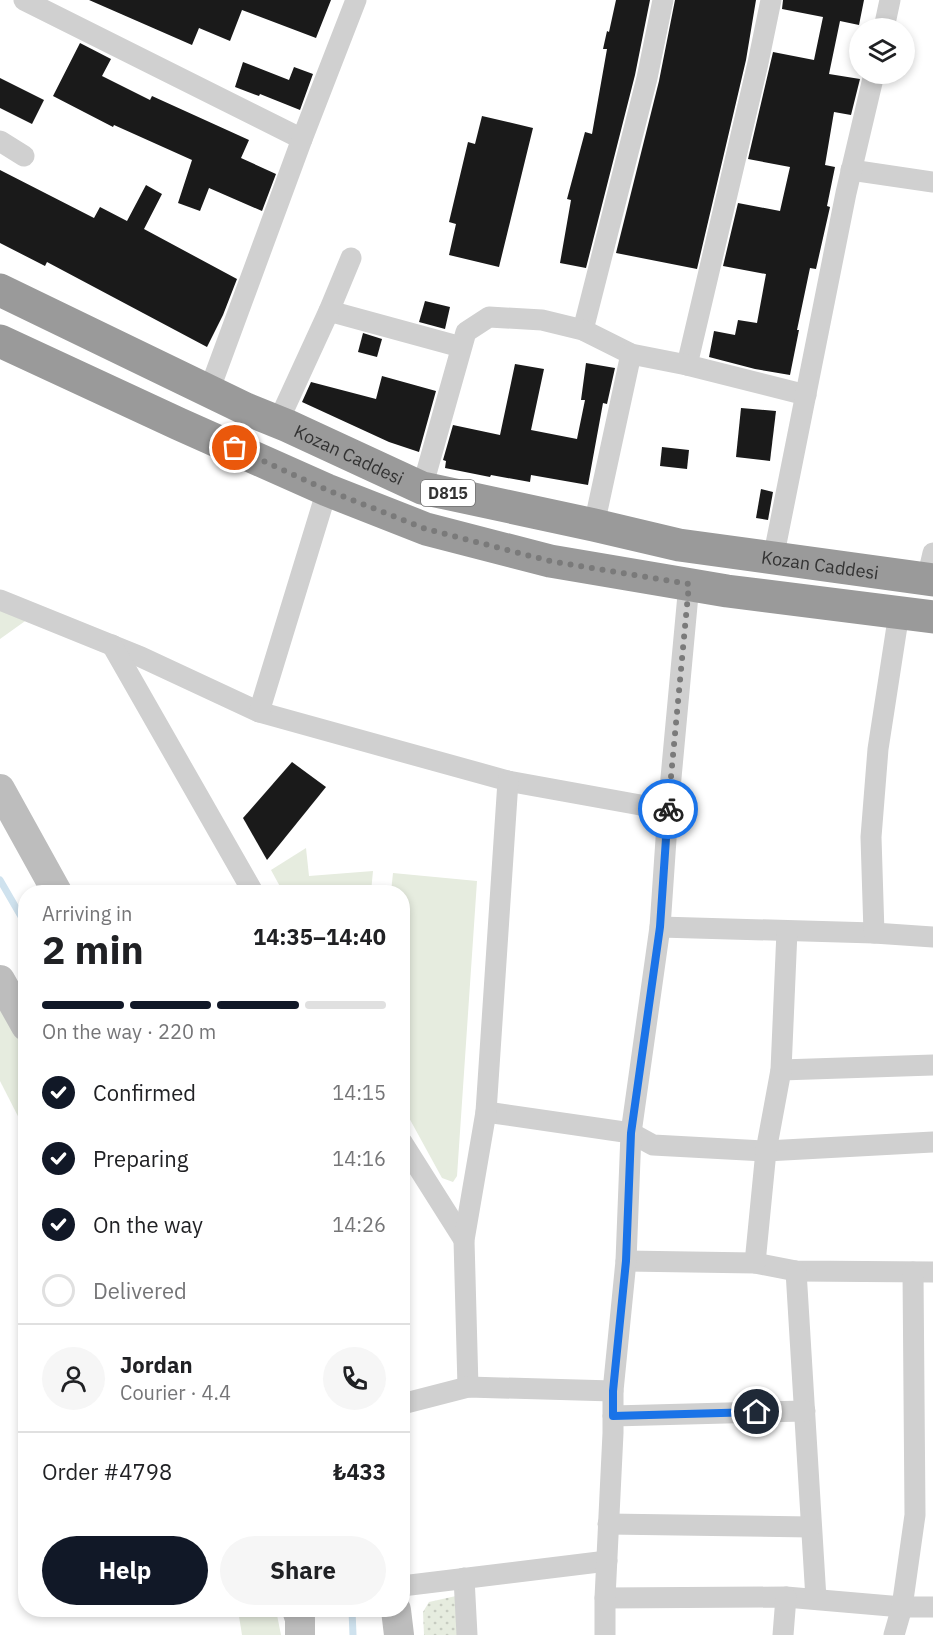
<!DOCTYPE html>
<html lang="en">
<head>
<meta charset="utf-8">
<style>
	:root { --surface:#fff; --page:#f6f6f6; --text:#202124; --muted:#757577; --line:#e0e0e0; --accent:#111827 }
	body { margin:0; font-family:"IBM Plex Sans",sans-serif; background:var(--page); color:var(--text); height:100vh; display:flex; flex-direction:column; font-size:22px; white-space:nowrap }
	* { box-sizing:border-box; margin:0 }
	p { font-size:20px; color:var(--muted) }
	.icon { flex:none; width:33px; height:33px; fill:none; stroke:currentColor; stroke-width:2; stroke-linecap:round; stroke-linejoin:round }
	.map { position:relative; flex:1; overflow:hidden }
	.sheet { position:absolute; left:18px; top:885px; width:392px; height:732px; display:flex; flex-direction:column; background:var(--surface); border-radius:24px; box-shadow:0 3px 9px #0003 }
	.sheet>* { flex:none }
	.tools { position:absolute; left:849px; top:18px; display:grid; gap:12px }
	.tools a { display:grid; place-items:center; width:66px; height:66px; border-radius:50%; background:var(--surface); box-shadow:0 3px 9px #0003; font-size:30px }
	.pin { position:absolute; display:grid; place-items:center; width:51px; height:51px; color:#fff; margin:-26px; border:3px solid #fff; border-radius:50%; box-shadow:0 2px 6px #0007 }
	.courier { position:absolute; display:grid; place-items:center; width:60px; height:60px; margin:-30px; border:4px solid #1a73e8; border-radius:50%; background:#fff; color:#222; box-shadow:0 2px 8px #0007 }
	.headline em { font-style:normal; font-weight:700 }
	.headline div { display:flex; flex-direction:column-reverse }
	.headline { display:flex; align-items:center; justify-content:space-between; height:102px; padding:0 24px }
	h1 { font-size:39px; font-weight:700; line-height:45px }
	.bar { display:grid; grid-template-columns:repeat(4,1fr); gap:9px 6px; align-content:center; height:72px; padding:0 24px }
	.bar i { height:8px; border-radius:4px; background:var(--line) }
	.bar .selected { background:var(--accent) }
	.bar p { grid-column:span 4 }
	.line { display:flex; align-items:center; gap:15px; padding:0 24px; border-top:2px solid var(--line) }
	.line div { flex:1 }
	.round { display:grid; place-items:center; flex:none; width:63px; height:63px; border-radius:32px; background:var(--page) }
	ol { padding:0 24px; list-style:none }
	li { display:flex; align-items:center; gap:18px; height:66px }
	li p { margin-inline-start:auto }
	li .icon { padding:6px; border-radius:50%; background:var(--accent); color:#fff; stroke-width:4 }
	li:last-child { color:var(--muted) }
	li i { width:33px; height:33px; border:3px solid var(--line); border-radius:50% }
	.action { display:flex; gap:12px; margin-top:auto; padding:12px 24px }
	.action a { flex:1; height:69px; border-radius:36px; background:var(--accent); color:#fff; font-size:24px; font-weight:700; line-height:69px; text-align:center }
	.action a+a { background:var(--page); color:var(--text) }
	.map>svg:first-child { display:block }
	.grass { fill:url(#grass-dots) }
	.park { fill:#e6ecdf }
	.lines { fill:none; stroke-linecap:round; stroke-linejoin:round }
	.stream { stroke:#cfe2ee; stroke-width:7 }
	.building { fill:#1a1a1a }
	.street { stroke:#d0d0d0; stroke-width:21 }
	.secondary { stroke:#bdbdbd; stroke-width:30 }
	.highway { stroke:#9a9a9a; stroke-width:33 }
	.done { stroke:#7a7a7a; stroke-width:6; stroke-dasharray:0 10.8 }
	.route { stroke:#1a73e8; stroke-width:8 }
	.labels { text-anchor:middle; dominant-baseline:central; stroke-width:6; stroke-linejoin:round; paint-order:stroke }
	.shield { fill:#fff; stroke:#707070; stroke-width:1.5 }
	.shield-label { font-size:16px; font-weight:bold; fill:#333 }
	.street-label { font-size:18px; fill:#333; stroke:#fff }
</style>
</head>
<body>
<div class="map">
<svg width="933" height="1635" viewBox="0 0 933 1635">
	<defs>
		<pattern id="grass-dots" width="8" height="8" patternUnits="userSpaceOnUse" patternTransform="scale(1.5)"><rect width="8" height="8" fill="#e6ecdf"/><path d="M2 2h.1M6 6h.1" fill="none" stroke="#c6cbc0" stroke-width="1.8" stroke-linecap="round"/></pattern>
	</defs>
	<rect width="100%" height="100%" fill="#fff"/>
	<polygon class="grass" points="465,1594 465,1635 424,1635 423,1612 429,1602"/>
	<g class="park">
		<polygon points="0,607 28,619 0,639"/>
		<polygon points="306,848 309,876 373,871 371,892 283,892 271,870"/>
		<polygon points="393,873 477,881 457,1176 453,1182 442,1178 402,1105 402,892 391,892"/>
		<polygon points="0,999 25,1046 25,1130 0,1081"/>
		<polygon points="238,1610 276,1610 281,1635 242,1635"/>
	</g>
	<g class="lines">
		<g class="stream">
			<polyline points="0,880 26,925"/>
			<polyline points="352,1610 353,1635"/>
		</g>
	</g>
	<g class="building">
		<polygon points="89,0 331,0 316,38 242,10 230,41 199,28 192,45"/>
		<polygon points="616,0 650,0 635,75 586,268 560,263 571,200 567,199 585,132 592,134 607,49 603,49 607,31 609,32"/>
		<polygon points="675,0 756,0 746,60 697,269 616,253 659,81"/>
		<polygon points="783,0 864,0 859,25 840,21 829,74 860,79 851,115 834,112 825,165 835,167 827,206 830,207 816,269 810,268 797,330 799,330 790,375 755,369 709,357 714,331 735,335 738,320 757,323 766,274 723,266 738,203 780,211 790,167 748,159 773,52 814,60 823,17 782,9"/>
		<polygon points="80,43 111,59 102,76 150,100 152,96 249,140 241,158 276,174 262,211 209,188 200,211 178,203 192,160 114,125 113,127 53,96"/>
		<polygon points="243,62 289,80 294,67 313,74 300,110 260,94 259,96 235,87"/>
		<polygon points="0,78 44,100 32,124 0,108"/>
		<polygon points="482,116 533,128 499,267 449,255 456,224 449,222 468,142 475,144"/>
		<polygon points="0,170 94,218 100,207 127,221 146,185 162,194 144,229 237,279 223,315 207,347 47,262 45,266 0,243"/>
		<polygon points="425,301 450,307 445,329 419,322"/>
		<polygon points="363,333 382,339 377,357 358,352"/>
		<polygon points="586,363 615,368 607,404 603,403 588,485 531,475 530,482 491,475 490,477 445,468 446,461 443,460 453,425 500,435 515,364 544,369 531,430 577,439 585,400 581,400"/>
		<polygon points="382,376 436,391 419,452 389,442 302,402 311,382 376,399"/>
		<polygon points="741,408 776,411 770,461 736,457"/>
		<polygon points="662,447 689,450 687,469 660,466"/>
		<polygon points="761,489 773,492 768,520 756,518"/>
		<polygon points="292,762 326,787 267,860 243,818"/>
	</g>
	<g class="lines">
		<g class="street">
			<polyline points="24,0 302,139"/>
			<polyline points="884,28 890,0"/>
			<polyline points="0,141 24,156"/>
			<polyline points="851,170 933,182"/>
			<polyline points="329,311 461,347"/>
			<polyline points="583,330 647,78 663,0"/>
			<polyline points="687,365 758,63 771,0"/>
			<polyline points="209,391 302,139 356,0"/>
			<polyline points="278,422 329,311 351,258"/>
			<polyline points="422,488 466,332 489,317 542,320 583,330 631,354 687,365 806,395"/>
			<polyline points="594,525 631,354"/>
			<polyline points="773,559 846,193 874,74"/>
			<polyline points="927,579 933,553"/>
			<polyline points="0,600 141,657 259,712 508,781 668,810"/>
			<polyline points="112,645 253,892"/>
			<polyline points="259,712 327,490"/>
			<polyline points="660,927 874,933 933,937"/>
			<polyline points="874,933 871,837 878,749 899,613"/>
			<polyline points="781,1070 933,1065"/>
			<polyline points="486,1112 631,1133 653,1145 766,1151 933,1142"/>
			<polyline points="402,1142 464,1240"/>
			<polyline points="626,1261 755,1263 796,1271 933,1272"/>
			<polyline points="755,1263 766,1151 781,1070 787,931"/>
			<polyline points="796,1271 816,1599"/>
			<polyline points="468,1387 464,1240 486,1112 508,781"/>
			<polyline points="402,1404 468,1387 613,1391"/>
			<polyline points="613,1416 805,1411"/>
			<polyline points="608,1524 811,1527"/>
			<polyline points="464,1578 467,1635"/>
			<polyline points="402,1586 607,1561"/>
			<polyline points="605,1598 786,1597 902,1607 933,1607"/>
			<polyline points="605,1635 605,1598 613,1433 613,1391 626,1261 631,1133 660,927 668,810 689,584"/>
			<polyline points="783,1635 786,1597"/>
			<polyline points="894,1635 902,1607 915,1515 913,1272"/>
		</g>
		<g class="secondary">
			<polyline points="0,789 57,892"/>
			<polyline points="0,980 26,1026"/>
			<polyline points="297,1610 300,1619 300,1635"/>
			<polyline points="396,1610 399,1635"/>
		</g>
		<g class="highway">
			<path id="s1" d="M0,290L246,409L288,426L422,488L594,525L679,545L933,580"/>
			<polyline points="0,341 179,424 327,490 426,529 550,561 727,591 933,617"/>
		</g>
	</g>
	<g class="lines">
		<polyline class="done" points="235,448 327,490 426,529 550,561 689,584 668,809"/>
		<polyline class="route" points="668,809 660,927 631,1133 626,1261 613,1391 613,1416 757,1412"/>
	</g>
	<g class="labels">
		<rect class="shield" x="421" y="480" width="54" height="26" rx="4.5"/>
		<g class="shield-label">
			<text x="448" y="493">D815</text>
		</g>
		<g class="street-label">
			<text stroke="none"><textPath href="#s1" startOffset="386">Kozan Caddesi</textPath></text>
			<text stroke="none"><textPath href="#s1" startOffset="872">Kozan Caddesi</textPath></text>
		</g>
	</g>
</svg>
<div class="tools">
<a><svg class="icon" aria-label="layers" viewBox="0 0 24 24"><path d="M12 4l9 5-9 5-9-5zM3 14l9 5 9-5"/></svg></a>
</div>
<div class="pin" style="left:235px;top:448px;background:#ea580c"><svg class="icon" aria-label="bag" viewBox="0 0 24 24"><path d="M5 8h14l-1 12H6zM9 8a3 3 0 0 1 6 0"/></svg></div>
<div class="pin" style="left:757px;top:1412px;background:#1f2937"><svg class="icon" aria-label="home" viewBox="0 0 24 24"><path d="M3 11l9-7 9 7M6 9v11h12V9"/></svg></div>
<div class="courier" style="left:668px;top:809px"><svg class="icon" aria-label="bike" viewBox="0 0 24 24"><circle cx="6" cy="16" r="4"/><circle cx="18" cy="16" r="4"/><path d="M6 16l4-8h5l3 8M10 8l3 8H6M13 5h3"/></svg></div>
<section class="sheet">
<div class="headline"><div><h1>2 min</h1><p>Arriving in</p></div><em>14:35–14:40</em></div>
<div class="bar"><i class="selected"></i><i class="selected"></i><i class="selected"></i><i></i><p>On the way · 220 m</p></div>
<ol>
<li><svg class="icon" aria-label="check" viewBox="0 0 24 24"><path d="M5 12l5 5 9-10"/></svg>Confirmed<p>14:15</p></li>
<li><svg class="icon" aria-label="check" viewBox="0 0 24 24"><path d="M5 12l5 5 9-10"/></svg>Preparing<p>14:16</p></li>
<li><svg class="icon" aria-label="check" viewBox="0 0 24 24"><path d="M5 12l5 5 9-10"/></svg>On the way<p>14:26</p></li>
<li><i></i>Delivered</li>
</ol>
<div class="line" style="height:108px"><a class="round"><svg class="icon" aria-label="person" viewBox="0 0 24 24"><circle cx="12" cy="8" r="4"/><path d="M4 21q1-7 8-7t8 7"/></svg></a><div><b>Jordan</b><p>Courier · 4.4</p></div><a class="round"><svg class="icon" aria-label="phone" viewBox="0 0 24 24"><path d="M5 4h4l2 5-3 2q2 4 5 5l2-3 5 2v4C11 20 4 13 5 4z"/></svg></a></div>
<div class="line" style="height:78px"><div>Order #4798</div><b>₺433</b></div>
<div class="action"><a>Help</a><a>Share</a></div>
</section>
</div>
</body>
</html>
